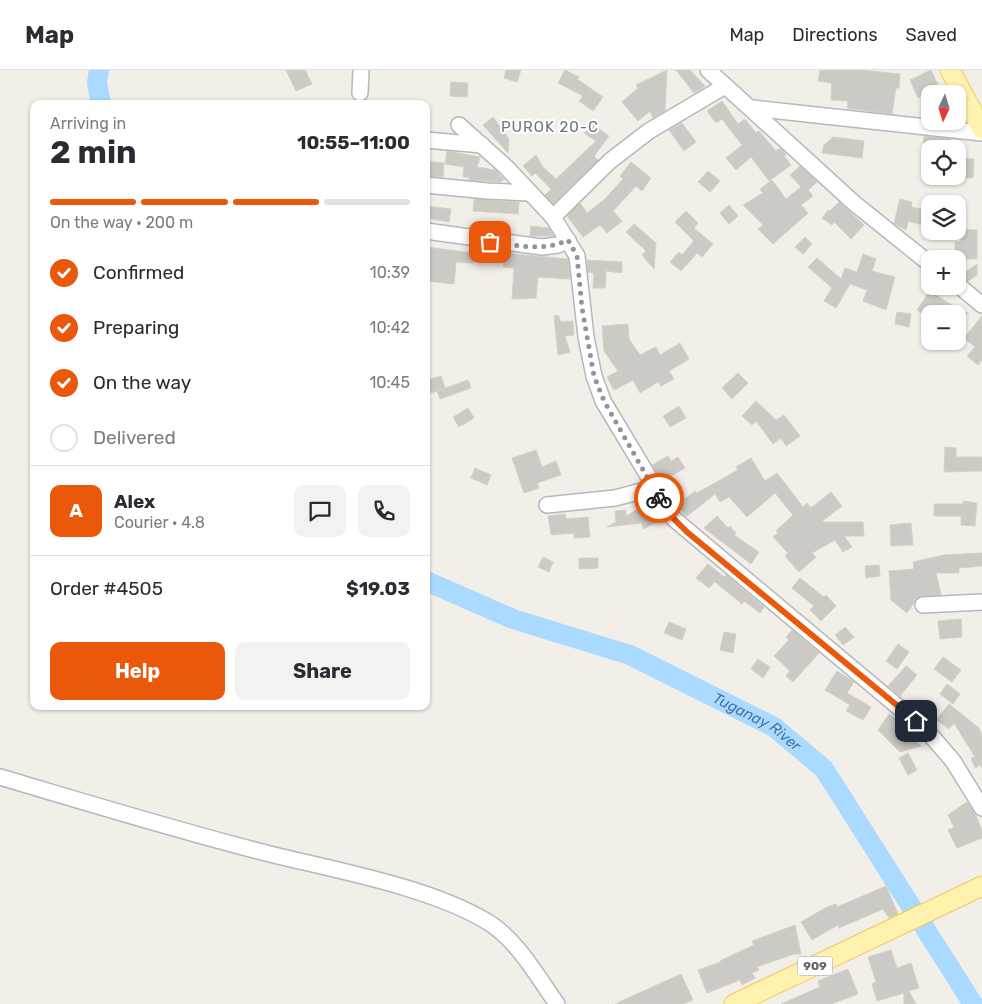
<!DOCTYPE html>
<html lang="en">
<head>
<meta charset="utf-8">
<style>
	:root { --surface:#fff; --page:#f2f2f3; --text:#2b2b33; --muted:#7c7c81; --line:#e1e1e2; --accent:#ea580c }
	body { margin:0; font-family:Rubik,sans-serif; background:var(--page); color:var(--text); height:100vh; display:flex; flex-direction:column; font-size:19px; white-space:nowrap }
	* { box-sizing:border-box; margin:0 }
	p { font-size:16px; color:var(--muted) }
	.icon { flex:none; width:28px; height:28px; fill:none; stroke:currentColor; stroke-width:2; stroke-linecap:round; stroke-linejoin:round }
	.map { position:relative; flex:1; overflow:hidden }
	.sheet { position:absolute; left:30px; top:30px; width:400px; height:610px; display:flex; flex-direction:column; background:var(--surface); border-radius:10px; box-shadow:0 1px 4px #0004 }
	.sheet>* { flex:none }
	.needle { width:32px; rotate:184deg }
	.controls { position:absolute; left:921px; top:15px; display:grid; gap:10px }
	.controls a { display:grid; place-items:center; width:45px; height:45px; border-radius:10px; background:var(--surface); box-shadow:0 1px 4px #0004; font-size:25px }
	.pin { position:absolute; display:grid; place-items:center; width:42px; height:42px; color:#fff; margin:-21px; border-radius:10px; box-shadow:0 2px 8px #0006 }
	.courier { position:absolute; display:grid; place-items:center; width:50px; height:50px; margin:-25px; border:4px solid #ea580c; border-radius:50%; background:#fff; color:#222; box-shadow:0 1px 6px #0007 }
	.headline em { font-style:normal; font-weight:700 }
	.headline div { display:flex; flex-direction:column-reverse }
	.headline { display:flex; align-items:center; justify-content:space-between; height:85px; padding:0 20px }
	h1 { font-size:32px; font-weight:700; line-height:38px }
	.bar { display:grid; grid-template-columns:repeat(4,1fr); gap:8px 5px; align-content:center; height:60px; padding:0 20px }
	.bar i { height:6px; border-radius:4px; background:var(--line) }
	.bar .active { background:var(--accent) }
	.bar p { grid-column:span 4 }
	.line { display:flex; align-items:center; gap:12px; padding:0 20px; border-top:1px solid var(--line) }
	.line div { flex:1 }
	.round { display:grid; place-items:center; flex:none; width:52px; height:52px; border-radius:10px; background:var(--page) }
	ol { padding:0 20px; list-style:none }
	li { display:flex; align-items:center; gap:15px; height:55px }
	li p { margin-inline-start:auto }
	li .icon { padding:5px; border-radius:50%; background:var(--accent); color:#fff; stroke-width:4 }
	li:last-child { color:var(--muted) }
	li i { width:28px; height:28px; border:2px solid var(--line); border-radius:50% }
	.primary-button { display:flex; gap:10px; margin-top:auto; padding:10px 20px }
	.primary-button a { flex:1; height:58px; border-radius:10px; background:var(--accent); color:#fff; font-size:20px; font-weight:700; line-height:58px; text-align:center }
	.primary-button a+a { background:var(--page); color:var(--text) }
	header { display:flex; align-items:center; gap:30px; box-sizing:border-box; height:70px; padding:0 25px; background:var(--surface); border-bottom:1px solid var(--line) }
	header strong { font-size:24px }
	nav { display:flex; gap:28px; margin-inline-start:auto; font-size:18px }
	.map>svg:first-child { display:block }
	.lines { fill:none; stroke-linecap:round; stroke-linejoin:round }
	.river { stroke:#aadaff; stroke-width:20 }
	.building { fill:#cccac5; stroke:#d6d1c6 }
	.minor-casing { stroke:#b5b8bc; stroke-width:18 }
	.major-casing { stroke:#f2c960; stroke-width:21 }
	.minor { stroke:#fff; stroke-width:15 }
	.major { stroke:#fff2af; stroke-width:19 }
	.done { stroke:#929495; stroke-width:5; stroke-dasharray:0 9 }
	.route { stroke:#ea580c; stroke-width:6 }
	.labels { text-anchor:middle; dominant-baseline:central; stroke-width:4; stroke-linejoin:round; paint-order:stroke }
	.shield { fill:#fff; stroke:#8f9295; stroke-width:1 }
	.shield-label { font-size:12px; font-weight:bold; fill:#5f6368 }
	.neighbourhood-label { font-size:15px; letter-spacing:1px; fill:#70757a; stroke:#fff }
	.water-label { font-size:15px; font-style:italic; fill:#4174aa; stroke:#fff }
</style>
</head>
<body>
<header>
<strong>Map</strong>
<nav><a>Map</a><a>Directions</a><a>Saved</a></nav>
</header>
<div class="map">
<svg width="982" height="934" viewBox="0 0 982 934">
	<rect width="100%" height="100%" fill="#f1efe8"/>
	<g class="lines">
		<g class="river">
			<polyline points="99,0 97,13 101,34"/>
			<path id="s1" d="M426,511L513,549L630,585L774,657L824,699L973,934"/>
		</g>
	</g>
	<g class="building">
		<polygon points="286,0 305,0 312,14 296,21"/>
		<polygon points="506,0 521,0 517,12 504,8"/>
		<polygon points="565,0 579,7 577,9 603,27 593,41 579,31 583,26 558,13"/>
		<polygon points="667,0 665,41 653,48 650,41 638,51 622,32 638,18 636,15"/>
		<polygon points="676,0 690,0 705,16 694,23"/>
		<polygon points="820,0 861,0 900,4 899,18 896,18 892,44 847,38 848,31 831,30 832,13 818,11"/>
		<polygon points="931,0 939,17 918,28 910,10"/>
		<polygon points="451,12 468,13 467,27 450,26"/>
		<polygon points="722,31 738,54 745,49 756,63 759,61 776,81 780,78 786,84 784,86 791,95 769,111 751,87 736,100 726,88 742,75 722,49 716,53 707,41"/>
		<polygon points="493,47 509,69 508,83 483,55"/>
		<polygon points="682,53 696,72 684,81 669,60"/>
		<polygon points="594,55 609,66 594,86 598,90 553,134 545,125 551,119 535,103 532,106 523,96 536,85 543,97 556,109 596,71 584,63"/>
		<polygon points="924,66 950,69 949,79 923,79"/>
		<polygon points="833,67 864,71 862,88 822,83 824,75"/>
		<polygon points="447,81 480,87 477,97 495,100 505,110 502,110 502,112 469,110 469,107 463,107 464,97 445,94"/>
		<polygon points="958,88 974,89 973,108 958,108"/>
		<polygon points="426,91 444,93 443,107 426,106"/>
		<polygon points="631,92 651,108 642,121 636,116 613,141 622,151 607,163 600,155 583,167 567,146 580,133 587,143 604,130 623,109 620,106"/>
		<polygon points="800,96 817,112 808,120 813,126 801,135 808,143 773,174 758,159 763,155 743,135 763,123 760,119 772,110 786,129 801,117 790,105"/>
		<polygon points="708,101 720,111 710,122 698,112"/>
		<polygon points="474,129 519,132 518,144 473,141"/>
		<polygon points="900,129 912,132 911,137 930,141 930,157 908,151 906,160 894,153"/>
		<polygon points="839,132 864,155 851,169 834,152 832,155 822,148 828,140 830,141"/>
		<polygon points="729,135 738,146 729,154 720,143"/>
		<polygon points="426,136 451,139 449,152 426,148"/>
		<polygon points="686,141 698,153 694,158 713,174 702,187 697,183 681,201 670,192 679,182 682,185 694,171 675,152"/>
		<polygon points="634,154 656,173 654,199 642,185 646,181 626,162"/>
		<polygon points="531,156 549,158 553,166 530,166"/>
		<polygon points="961,159 977,160 977,189 955,189 955,172 961,172"/>
		<polygon points="805,167 812,174 803,184 795,177"/>
		<polygon points="426,177 474,183 473,193 456,192 454,214 426,211"/>
		<polygon points="504,183 568,189 570,209 538,207 536,228 512,229 514,198 503,197"/>
		<polygon points="863,184 876,189 872,201 895,207 886,240 863,231 867,220 850,214 836,238 824,231 832,218 808,197 817,188 841,209 845,198 857,202"/>
		<polygon points="587,190 622,192 622,203 606,201 605,218 593,218 594,203 588,202"/>
		<polygon points="977,194 977,205 968,211 960,206"/>
		<polygon points="930,221 950,234 969,244 930,244 930,249 917,240"/>
		<polygon points="897,242 911,244 909,257 895,254"/>
		<polygon points="558,245 561,252 573,251 574,265 565,266 570,282 558,285 554,246"/>
		<polygon points="982,246 982,290 978,295 967,286 975,277 964,268"/>
		<polygon points="628,254 629,269 640,285 656,277 660,285 680,273 689,289 669,301 674,309 661,316 658,312 640,323 633,310 614,320 607,307 618,301 604,281 602,256"/>
		<polygon points="738,303 748,313 732,329 722,318"/>
		<polygon points="441,306 445,318 431,323 427,310"/>
		<polygon points="468,310 471,318 440,329 437,321"/>
		<polygon points="756,331 776,350 784,345 800,366 786,376 781,368 773,374 756,351 752,355 742,346"/>
		<polygon points="679,336 686,348 670,357 663,346"/>
		<polygon points="468,338 474,348 459,357 453,347"/>
		<polygon points="945,377 956,378 956,387 982,387 982,401 944,402"/>
		<polygon points="536,380 542,397 556,391 561,405 537,413 539,418 524,423 512,388"/>
		<polygon points="668,386 671,391 678,387 685,398 662,411 652,395"/>
		<polygon points="751,388 765,411 777,403 803,437 807,433 811,438 831,422 842,436 821,452 863,452 864,466 844,466 852,477 843,482 835,470 812,483 816,487 799,502 785,486 788,483 773,467 778,463 776,461 793,445 775,423 747,447 729,427 720,432 715,424 686,447 677,435 695,421 697,423 738,400 736,397"/>
		<polygon points="475,398 491,405 487,415 471,408"/>
		<polygon points="963,431 977,433 975,456 961,455 961,446 934,446 934,434 963,434"/>
		<polygon points="650,432 660,450 644,459 641,453 607,457 616,452 615,441 626,440 626,446"/>
		<polygon points="565,444 566,449 588,447 590,467 574,468 574,463 551,465 548,446"/>
		<polygon points="717,446 728,458 730,456 736,463 734,465 759,482 751,494 704,458"/>
		<polygon points="911,453 913,475 891,476 890,455"/>
		<polygon points="982,483 982,496 959,498 959,503 936,503 941,525 918,527 907,543 891,530 889,501 914,499 913,492 944,485"/>
		<polygon points="543,487 553,492 549,502 538,497"/>
		<polygon points="579,488 598,488 598,498 579,499"/>
		<polygon points="708,494 724,507 726,505 764,537 760,543 744,531 742,534 715,512 709,518 696,508"/>
		<polygon points="879,495 880,506 866,508 865,496"/>
		<polygon points="800,508 824,527 826,525 836,536 821,551 810,540 814,536 792,518"/>
		<polygon points="961,549 962,567 940,569 938,551"/>
		<polygon points="669,552 686,559 682,570 664,563"/>
		<polygon points="845,557 854,567 843,575 835,565"/>
		<polygon points="792,560 819,583 793,612 786,606 790,601 774,586 789,570 786,567"/>
		<polygon points="724,562 736,564 733,583 720,580"/>
		<polygon points="898,574 909,582 897,599 886,591"/>
		<polygon points="943,587 961,600 952,612 934,599"/>
		<polygon points="758,589 770,597 763,608 751,599"/>
		<polygon points="906,596 917,605 900,626 888,616"/>
		<polygon points="837,601 854,612 847,623 871,637 863,650 846,641 850,635 825,620"/>
		<polygon points="947,614 960,624 953,634 940,624"/>
		<polygon points="949,634 979,658 982,666 982,698 980,695 975,698 971,688 975,687 954,653 949,659 936,650"/>
		<polygon points="889,644 901,652 898,656 921,676 900,682 878,660"/>
		<polygon points="908,683 917,700 908,705 899,688"/>
		<polygon points="967,732 976,745 982,761 982,768 957,778 948,760 954,757 948,745"/>
		<polygon points="886,816 898,844 889,848 883,839 839,858 838,855 812,870 801,852 825,838 836,834 837,837"/>
		<polygon points="795,855 801,884 794,884 757,897 759,900 752,903 755,908 742,915 740,910 707,923 698,900 721,892 720,891 754,875 752,871"/>
		<polygon points="891,880 897,898 911,893 919,918 909,921 916,934 904,934 904,923 877,931 872,914 876,912 868,887"/>
		<polygon points="848,899 858,924 831,934 781,934 820,917 818,911"/>
		<polygon points="681,904 693,930 683,934 615,934"/>
	</g>
	<g class="lines">
		<defs>
			<g id="minor">
				<polyline points="708,0 854,133 930,194"/>
				<polyline points="725,16 649,61 610,91 553,147 577,186 586,267 594,306 603,331 674,449 927,661 953,691 982,738"/>
				<polyline points="360,23 361,0"/>
				<polyline points="752,38 982,63"/>
				<polyline points="459,55 507,98 553,147"/>
				<polyline points="426,70 482,75"/>
				<polyline points="426,115 487,121 530,123"/>
				<polyline points="426,161 542,177 558,175 568,170"/>
				<polyline points="958,215 982,235"/>
				<polyline points="547,435 615,428 653,418"/>
				<polyline points="923,535 982,532"/>
				<path d="M0,707C88,733 176,760 266,783C333,800 427,816 486,851C516,868 537,906 557,934"/>
			</g>
			<g id="major">
				<polyline points="950,0 982,59"/>
				<polyline points="734,934 982,816"/>
			</g>
		</defs>
		<use href="#minor" class="minor-casing"/>
		<use href="#major" class="major-casing"/>
		<use href="#minor" class="minor"/>
		<use href="#major" class="major"/>
	</g>
	<g class="lines">
		<path class="done" d="M490,172C515,175 544,182 568,170L577,186L582,238L594,306L604,331L659,428"/>
		<polyline class="route" points="659,428 674,449 687,462 916,651"/>
	</g>
	<g class="labels">
		<rect class="shield" x="797.5" y="886.5" width="35" height="19" rx="4"/>
		<g class="shield-label">
			<text x="815" y="896">909</text>
		</g>
		<g class="neighbourhood-label">
			<text x="550" y="57">PUROK 20-C</text>
		</g>
		<g class="water-label">
			<text stroke="none"><textPath href="#s1" startOffset="361">Tuganay River</textPath></text>
		</g>
	</g>
</svg>
<div class="controls">
<a><svg class="needle" viewBox="-14 -14 28 28"><path d="M0-13l5 13h-10z" fill="#e53935"/><path d="M0 13l5-13h-10z" fill="#7c7c81"/></svg></a>
<a><svg class="icon" aria-label="locate" viewBox="0 0 24 24"><circle cx="12" cy="12" r="6"/><path d="M12 2v4M12 18v4M2 12h4M18 12h4"/></svg></a>
<a><svg class="icon" aria-label="layers" viewBox="0 0 24 24"><path d="M12 4l9 5-9 5-9-5zM3 14l9 5 9-5"/></svg></a>
<a>+</a>
<a>−</a>
</div>
<div class="pin" style="left:490px;top:172px;background:#ea580c"><svg class="icon" aria-label="bag" viewBox="0 0 24 24"><path d="M5 8h14l-1 12H6zM9 8a3 3 0 0 1 6 0"/></svg></div>
<div class="pin" style="left:916px;top:651px;background:#1f2937"><svg class="icon" aria-label="home" viewBox="0 0 24 24"><path d="M3 11l9-7 9 7M6 9v11h12V9"/></svg></div>
<div class="courier" style="left:659px;top:428px"><svg class="icon" aria-label="bike" viewBox="0 0 24 24"><circle cx="6" cy="16" r="4"/><circle cx="18" cy="16" r="4"/><path d="M6 16l4-8h5l3 8M10 8l3 8H6M13 5h3"/></svg></div>
<section class="sheet">
<div class="headline"><div><h1>2 min</h1><p>Arriving in</p></div><em>10:55–11:00</em></div>
<div class="bar"><i class="active"></i><i class="active"></i><i class="active"></i><i></i><p>On the way · 200 m</p></div>
<ol>
<li><svg class="icon" aria-label="check" viewBox="0 0 24 24"><path d="M5 12l5 5 9-10"/></svg>Confirmed<p>10:39</p></li>
<li><svg class="icon" aria-label="check" viewBox="0 0 24 24"><path d="M5 12l5 5 9-10"/></svg>Preparing<p>10:42</p></li>
<li><svg class="icon" aria-label="check" viewBox="0 0 24 24"><path d="M5 12l5 5 9-10"/></svg>On the way<p>10:45</p></li>
<li><i></i>Delivered</li>
</ol>
<div class="line" style="height:90px"><b class="round" style="background:var(--accent);color:#fff">A</b><div><b>Alex</b><p>Courier · 4.8</p></div><a class="round"><svg class="icon" aria-label="chat" viewBox="0 0 24 24"><path d="M4 5h16v11H9l-5 4z"/></svg></a><a class="round"><svg class="icon" aria-label="phone" viewBox="0 0 24 24"><path d="M5 4h4l2 5-3 2q2 4 5 5l2-3 5 2v4C11 20 4 13 5 4z"/></svg></a></div>
<div class="line" style="height:65px"><div>Order #4505</div><b>$19.03</b></div>
<div class="primary-button"><a>Help</a><a>Share</a></div>
</section>
</div>
</body>
</html>
